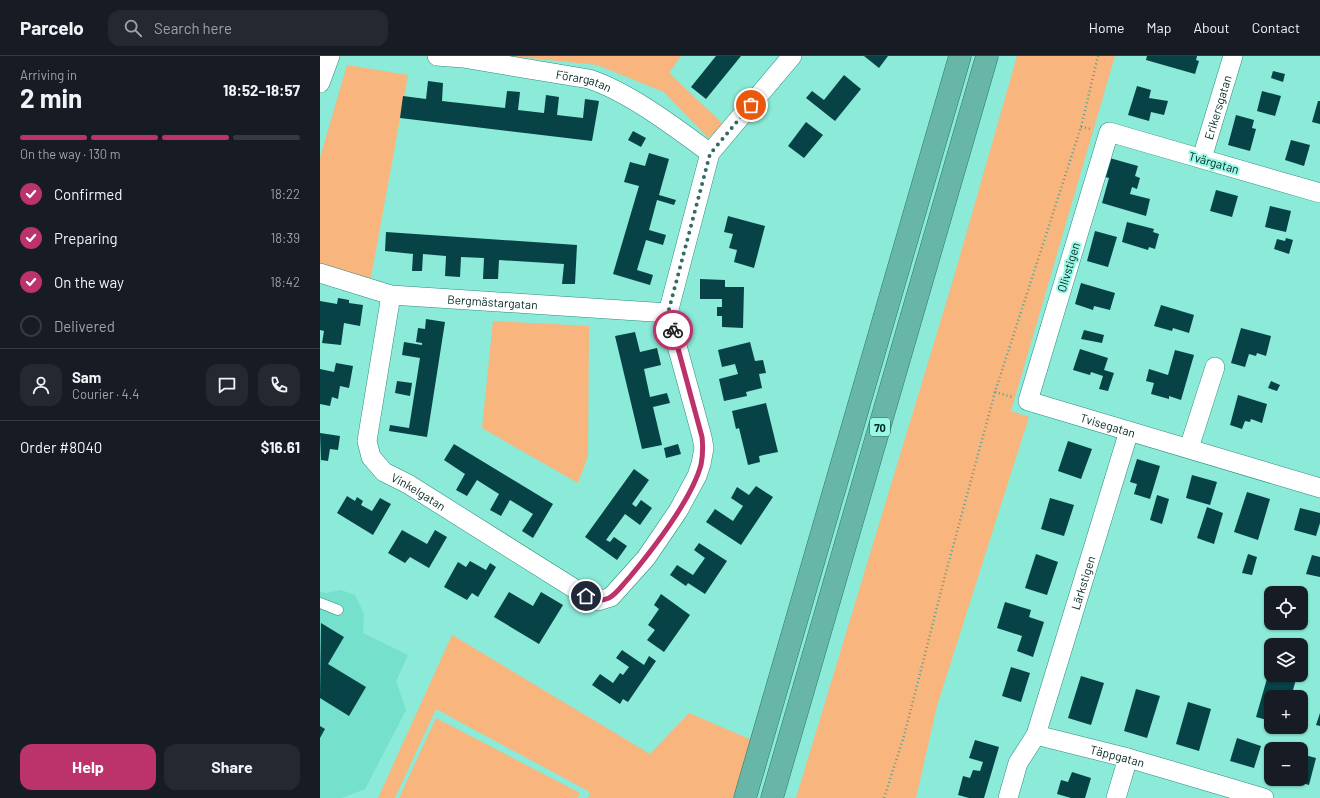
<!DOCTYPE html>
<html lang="en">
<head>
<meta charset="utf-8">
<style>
	:root { --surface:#171b24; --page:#242831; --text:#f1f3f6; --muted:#9ea1a6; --line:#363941; --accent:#bc326b }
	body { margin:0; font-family:Barlow,sans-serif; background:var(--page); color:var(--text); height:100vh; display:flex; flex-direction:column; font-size:15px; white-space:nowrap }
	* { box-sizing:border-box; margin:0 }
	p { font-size:13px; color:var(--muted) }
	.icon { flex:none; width:22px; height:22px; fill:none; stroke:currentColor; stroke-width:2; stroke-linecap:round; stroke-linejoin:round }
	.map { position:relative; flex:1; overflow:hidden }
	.panel { display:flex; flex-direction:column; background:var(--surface); width:320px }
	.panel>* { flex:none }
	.buttons { position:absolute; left:944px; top:530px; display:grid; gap:8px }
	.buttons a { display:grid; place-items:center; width:44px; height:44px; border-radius:8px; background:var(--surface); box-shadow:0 1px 3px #0004; font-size:20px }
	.pin { position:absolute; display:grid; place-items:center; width:34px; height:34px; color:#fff; margin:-17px; border:2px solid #fff; border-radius:50%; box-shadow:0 1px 4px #0007 }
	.courier { position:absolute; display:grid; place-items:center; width:40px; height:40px; margin:-20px; border:3px solid #bc326b; border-radius:50%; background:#fff; color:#222; box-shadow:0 1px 5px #0007 }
	.overview em { font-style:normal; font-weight:700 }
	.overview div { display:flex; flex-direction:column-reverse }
	.overview { display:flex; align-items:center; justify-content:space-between; height:68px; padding:0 20px }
	h1 { font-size:26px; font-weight:700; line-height:30px }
	.bar { display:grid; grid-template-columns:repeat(4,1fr); gap:6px 4px; align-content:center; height:48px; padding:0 20px }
	.bar i { height:5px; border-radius:3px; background:var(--line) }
	.bar .selected { background:var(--accent) }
	.bar p { grid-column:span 4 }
	.line { display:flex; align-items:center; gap:10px; padding:0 20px; border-top:1px solid var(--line) }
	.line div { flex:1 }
	.round { display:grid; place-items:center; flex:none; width:42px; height:42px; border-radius:12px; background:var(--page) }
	ol { padding:0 20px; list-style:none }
	li { display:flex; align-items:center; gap:12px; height:44px }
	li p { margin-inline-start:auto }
	li .icon { padding:4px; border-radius:50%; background:var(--accent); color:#fff; stroke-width:4 }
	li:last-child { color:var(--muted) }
	li i { width:22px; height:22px; border:2px solid var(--line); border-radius:50% }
	.cta { display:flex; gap:8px; margin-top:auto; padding:8px 20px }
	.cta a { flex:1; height:46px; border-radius:12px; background:var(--accent); color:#fff; font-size:16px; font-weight:700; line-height:46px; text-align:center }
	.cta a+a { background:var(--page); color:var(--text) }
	header { display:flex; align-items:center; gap:24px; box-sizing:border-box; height:56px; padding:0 20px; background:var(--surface); border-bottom:1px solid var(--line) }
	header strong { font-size:19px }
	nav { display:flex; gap:22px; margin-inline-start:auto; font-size:14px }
	.search { width:280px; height:36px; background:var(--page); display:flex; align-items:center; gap:10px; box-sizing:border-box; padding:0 14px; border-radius:12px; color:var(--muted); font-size:15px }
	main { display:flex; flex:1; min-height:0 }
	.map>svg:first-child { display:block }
	.built { fill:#75e0cc }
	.green { fill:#f8b57e }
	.building { fill:#074346 }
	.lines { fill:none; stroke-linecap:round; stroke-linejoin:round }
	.service-casing { stroke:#298e7e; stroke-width:11 }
	.minor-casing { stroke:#298e7e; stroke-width:20 }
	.trunk-casing { stroke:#2c786a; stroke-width:23 }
	.path { stroke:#569f92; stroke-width:2.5; stroke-dasharray:1 3; stroke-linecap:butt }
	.service { stroke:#fff; stroke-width:10 }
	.minor { stroke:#fff; stroke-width:19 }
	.trunk { stroke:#68b6a8; stroke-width:22 }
	.done { stroke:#316b61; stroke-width:4; stroke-dasharray:0 7.2 }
	.route { stroke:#bc326b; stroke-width:5 }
	.labels { text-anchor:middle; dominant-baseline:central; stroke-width:4; stroke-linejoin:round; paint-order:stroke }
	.shield { fill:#99f7e5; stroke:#2e655c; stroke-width:1 }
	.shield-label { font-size:11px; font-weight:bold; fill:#002721 }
	.street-label { font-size:12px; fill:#002721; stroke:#99f7e5 }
</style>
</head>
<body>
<header>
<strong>Parcelo</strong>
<div class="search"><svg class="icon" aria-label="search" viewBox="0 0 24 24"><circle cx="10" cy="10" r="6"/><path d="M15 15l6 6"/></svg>Search here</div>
<nav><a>Home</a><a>Map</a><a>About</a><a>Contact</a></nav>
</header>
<main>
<section class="panel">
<div class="overview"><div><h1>2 min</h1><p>Arriving in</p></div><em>18:52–18:57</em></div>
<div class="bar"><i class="selected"></i><i class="selected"></i><i class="selected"></i><i></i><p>On the way · 130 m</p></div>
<ol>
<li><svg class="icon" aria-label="check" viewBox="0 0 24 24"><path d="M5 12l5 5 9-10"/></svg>Confirmed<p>18:22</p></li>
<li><svg class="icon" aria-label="check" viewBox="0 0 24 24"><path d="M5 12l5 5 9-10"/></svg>Preparing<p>18:39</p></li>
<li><svg class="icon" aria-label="check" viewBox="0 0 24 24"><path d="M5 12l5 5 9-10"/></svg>On the way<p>18:42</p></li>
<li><i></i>Delivered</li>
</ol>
<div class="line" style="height:72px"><a class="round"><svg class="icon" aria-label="person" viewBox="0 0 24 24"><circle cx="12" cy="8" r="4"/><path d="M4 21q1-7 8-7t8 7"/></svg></a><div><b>Sam</b><p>Courier · 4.4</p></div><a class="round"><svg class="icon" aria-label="chat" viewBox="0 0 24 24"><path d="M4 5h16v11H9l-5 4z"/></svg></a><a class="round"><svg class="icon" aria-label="phone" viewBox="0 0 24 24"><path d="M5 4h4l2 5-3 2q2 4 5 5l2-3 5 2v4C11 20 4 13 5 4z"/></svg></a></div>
<div class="line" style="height:52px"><div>Order #8040</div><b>$16.61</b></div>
<div class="cta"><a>Help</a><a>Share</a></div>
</section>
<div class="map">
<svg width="1000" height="742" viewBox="0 0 1000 742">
	<rect width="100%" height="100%" fill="#8cead8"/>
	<polygon class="built" points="21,534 35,539 44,558 43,577 88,599 76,625 86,654 45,733 22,742 0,742 0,536 7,537"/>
	<g class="green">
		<polygon points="189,0 361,0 349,17 404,69 388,82 344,36 277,9"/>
		<polygon points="697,0 795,0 691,355 709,361 617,650 596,742 476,742 633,224"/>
		<polygon points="27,9 88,19 49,232 0,207 0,102"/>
		<polygon points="173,265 269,270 268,400 258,427 162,372"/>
		<polygon points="132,579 330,698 369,657 432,684 413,742 268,742 270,736 116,653 75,742 58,742"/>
		<polygon points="116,662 260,737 257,742 79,742"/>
	</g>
	<g class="building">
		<polygon points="396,0 421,0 386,43 371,31"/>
		<polygon points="544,0 568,0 559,12"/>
		<polygon points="827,0 877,0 876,4 879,5 875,18 826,4"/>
		<polygon points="953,15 965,18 963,26 951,22"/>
		<polygon points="524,19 541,33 515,65 486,42 492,35 504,44"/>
		<polygon points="108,25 123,27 122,45 185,52 187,35 200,36 198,54 224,57 226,39 239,41 237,59 263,62 265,43 279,45 272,85 80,62 83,40 106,43"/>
		<polygon points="817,30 831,34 829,42 848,45 844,59 831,56 829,65 808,59"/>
		<polygon points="942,35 961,40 955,60 937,55"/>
		<polygon points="998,45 1000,45 1000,68 992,66"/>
		<polygon points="916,59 934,64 932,72 936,73 930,95 908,89"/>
		<polygon points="486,66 503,79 484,102 468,90"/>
		<polygon points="313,75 326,82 321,91 308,84"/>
		<polygon points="971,84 990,89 984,110 965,104"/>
		<polygon points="329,97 349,103 339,139 356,144 354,149 337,144 329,174 346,179 343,189 326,184 317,214 333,219 330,229 293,218 319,130 304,126 310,106 325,110"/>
		<polygon points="786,101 818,110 815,120 820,122 817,133 812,131 810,138 830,143 826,160 782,147 789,122 781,120"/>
		<polygon points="896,134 918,140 912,161 890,155"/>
		<polygon points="950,150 971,155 966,176 945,171"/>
		<polygon points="408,160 445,170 434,212 414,206 417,194 409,192 413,178 404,176"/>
		<polygon points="807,166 834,173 833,176 839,178 835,193 829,191 828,194 802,186"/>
		<polygon points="775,175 797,181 788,211 767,205"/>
		<polygon points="66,176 257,189 255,228 242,228 244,208 179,204 178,223 163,223 164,202 141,201 140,221 125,220 126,200 103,198 102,215 92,215 93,198 65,195"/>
		<polygon points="966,182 973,184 969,198 954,193 957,183 965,185"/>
		<polygon points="380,223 405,224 405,231 424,231 423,272 402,271 402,260 397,260 397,251 402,251 402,243 380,243"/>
		<polygon points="761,227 795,237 790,254 774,250 773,254 755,248"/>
		<polygon points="18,242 29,244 29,247 43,249 40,270 24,267 21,289 2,287 4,275 0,274 0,245 17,248"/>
		<polygon points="841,249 874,259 869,277 853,272 852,275 834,270"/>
		<polygon points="106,263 125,266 107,381 69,375 70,369 89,372 100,302 82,299 84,286 102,289 102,287 96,286 98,272 105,273"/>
		<polygon points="921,272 951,280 946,300 937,297 936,300 929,298 925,311 911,307"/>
		<polygon points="764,274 784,279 782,287 761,283"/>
		<polygon points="315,276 320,296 337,292 341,309 324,313 330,341 347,337 350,347 333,351 342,389 322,393 295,280"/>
		<polygon points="430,286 435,305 443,304 446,317 439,318 442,332 426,336 427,340 404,345 399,323 418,318 415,308 402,311 398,294"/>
		<polygon points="760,293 788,302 784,314 794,317 788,335 779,333 783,320 771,316 770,319 753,314"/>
		<polygon points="855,294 874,299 861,344 849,340 849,343 831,338 834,327 826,325 829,313 848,319"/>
		<polygon points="16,307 33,310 29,332 20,330 18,343 12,341 10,350 0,348 0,313 14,316"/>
		<polygon points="77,325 92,327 90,340 75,337"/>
		<polygon points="951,325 960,329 957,335 948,332"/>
		<polygon points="918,339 947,348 942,367 931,363 930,366 925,365 922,373 910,369"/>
		<polygon points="446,347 458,396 439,400 440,406 428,409 419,372 416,373 412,355"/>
		<polygon points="0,377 20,380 18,394 10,393 8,405 1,404 1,408"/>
		<polygon points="748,385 772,393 761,423 738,415"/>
		<polygon points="134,388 233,448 213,482 202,475 213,458 190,444 181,460 170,454 179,438 157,424 147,440 136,434 145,418 124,404"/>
		<polygon points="358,388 361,398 346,402 344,392"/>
		<polygon points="817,403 840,410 830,443 814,438 817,428 810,426"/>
		<polygon points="314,413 329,424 312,448 316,451 321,444 332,452 320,469 305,458 286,484 290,486 294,481 307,490 297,504 265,481"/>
		<polygon points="872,419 897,426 890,449 866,442"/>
		<polygon points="436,430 453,441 421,489 386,466 395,453 413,465 423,450 411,442 417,431 429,439"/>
		<polygon points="927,436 950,443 938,484 914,476"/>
		<polygon points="837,439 849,443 842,468 830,464"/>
		<polygon points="27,440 35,445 37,441 43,445 41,449 52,455 60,442 71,448 53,479 17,457"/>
		<polygon points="730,442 754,449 744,480 721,473"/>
		<polygon points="887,451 903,457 894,488 877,482"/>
		<polygon points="980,452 1000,457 1000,467 996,480 974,474"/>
		<polygon points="82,474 107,488 115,474 127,481 109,512 90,501 85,507 68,497"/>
		<polygon points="379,487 407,505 385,538 368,527 366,530 350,519 357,509 373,519 385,502 374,494"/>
		<polygon points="716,498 738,506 727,539 705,532"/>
		<polygon points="928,498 937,501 932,519 922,517"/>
		<polygon points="992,499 1000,501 1000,521 986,518"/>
		<polygon points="150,505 166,514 170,507 176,511 158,541 152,537 147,544 124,531 138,506 146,511"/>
		<polygon points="189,536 213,550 221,536 243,549 219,588 174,561"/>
		<polygon points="341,538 370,559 344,596 327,584 335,574 328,569 339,553 334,549"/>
		<polygon points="685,546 711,554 709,561 724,566 713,601 697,595 702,580 677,572"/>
		<polygon points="1,567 24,581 8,608 46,631 29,660 0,642"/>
		<polygon points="302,594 324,609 329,600 336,605 308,646 303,643 300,648 272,629 280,618 293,627 300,617 303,619 309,611 296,602"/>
		<polygon points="691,611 710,617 701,646 682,640"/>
		<polygon points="950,612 951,619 977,620 971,641 951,641 951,665 936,661"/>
		<polygon points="761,620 784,627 771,669 748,662"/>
		<polygon points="816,633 840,640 827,682 804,675"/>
		<polygon points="868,646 891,653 879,695 856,688"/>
		<polygon points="1000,657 1000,670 996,669"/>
		<polygon points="0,670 5,673 0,682"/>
		<polygon points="917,682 941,690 934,712 910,705"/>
		<polygon points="655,684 679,691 664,742 649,742 638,739 643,720 650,722 653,714 660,715 663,706 649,702"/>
		<polygon points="981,698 996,702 989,729 969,723 981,723"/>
		<polygon points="752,716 771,722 765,742 751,742 737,738 741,724 748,726"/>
	</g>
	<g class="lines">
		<defs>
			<polyline id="service" points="0,547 18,554"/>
			<g id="minor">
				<path id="s1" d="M117,0L143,2L269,23C309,36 356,72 390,97"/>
				<polyline points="0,27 10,0"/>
				<path id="s2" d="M882,102L913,0"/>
				<path id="s3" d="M1000,137L789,76L708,345L1000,432"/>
				<path id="s4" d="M0,217L71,239L348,257"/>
				<path id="s5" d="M71,239L47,385L51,401L64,416L88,428L266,540L278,545L291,541L326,502L358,455L377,420L381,408L384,392L382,381L348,257L390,97L472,0"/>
				<polyline points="869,392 895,311"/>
				<path id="s6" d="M716,679L808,702L944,742"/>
				<path id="s7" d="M688,742L698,707L716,679L809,375"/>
				<polyline points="796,742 808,702"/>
			</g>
			<g id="trunk">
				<polyline points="425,742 640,0"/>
				<polyline points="452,742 667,0"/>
			</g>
		</defs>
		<use href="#service" class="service-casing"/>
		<use href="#minor" class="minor-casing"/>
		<use href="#trunk" class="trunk-casing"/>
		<g class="path">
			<polyline points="761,71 772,73"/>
			<polyline points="675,336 692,341"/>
			<polyline points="564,742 584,680 625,520 675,336 761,71 778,0"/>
		</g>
		<use href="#service" class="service"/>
		<use href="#minor" class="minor"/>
		<use href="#trunk" class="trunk"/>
	</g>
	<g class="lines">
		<polyline class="done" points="353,274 348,257 390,98 431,49"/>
		<path class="route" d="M266,540C275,544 280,546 289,542C297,538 303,528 309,522C333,493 371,445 381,409C383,399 383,390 382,381L353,274"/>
	</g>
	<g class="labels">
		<rect class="shield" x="550" y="362" width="20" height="18" rx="3"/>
		<g class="shield-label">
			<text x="560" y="371">70</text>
		</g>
		<g class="street-label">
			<text stroke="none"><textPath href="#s1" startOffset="149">Förargatan</textPath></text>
			<text stroke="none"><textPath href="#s2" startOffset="53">Erikersgatan</textPath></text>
			<text transform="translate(894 106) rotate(16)">Tvärgatan</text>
			<text transform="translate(748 211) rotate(-73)">Olivstigen</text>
			<text stroke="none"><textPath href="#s4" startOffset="176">Bergmästargatan</textPath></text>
			<text stroke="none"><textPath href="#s3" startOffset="584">Tvisegatan</textPath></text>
			<text stroke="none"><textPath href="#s5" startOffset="224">Vinkelgatan</textPath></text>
			<text stroke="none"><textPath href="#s7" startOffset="229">Lärkstigen</textPath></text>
			<text stroke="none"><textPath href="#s6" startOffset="84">Täppgatan</textPath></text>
		</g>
	</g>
</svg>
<div class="buttons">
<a><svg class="icon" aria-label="locate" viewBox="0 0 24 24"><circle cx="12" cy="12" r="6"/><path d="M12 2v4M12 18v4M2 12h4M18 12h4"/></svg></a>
<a><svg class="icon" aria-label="layers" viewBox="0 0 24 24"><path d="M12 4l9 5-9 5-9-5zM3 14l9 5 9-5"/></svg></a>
<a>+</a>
<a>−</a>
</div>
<div class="pin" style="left:431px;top:49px;background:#ea580c"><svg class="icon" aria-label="bag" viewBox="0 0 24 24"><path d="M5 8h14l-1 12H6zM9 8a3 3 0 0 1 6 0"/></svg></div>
<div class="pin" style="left:266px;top:540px;background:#1f2937"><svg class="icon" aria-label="home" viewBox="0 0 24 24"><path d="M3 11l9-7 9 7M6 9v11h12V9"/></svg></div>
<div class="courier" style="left:353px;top:274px"><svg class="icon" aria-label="bike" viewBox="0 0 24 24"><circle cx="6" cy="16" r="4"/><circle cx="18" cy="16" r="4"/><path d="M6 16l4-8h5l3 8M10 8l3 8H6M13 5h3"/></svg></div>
</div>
</main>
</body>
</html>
